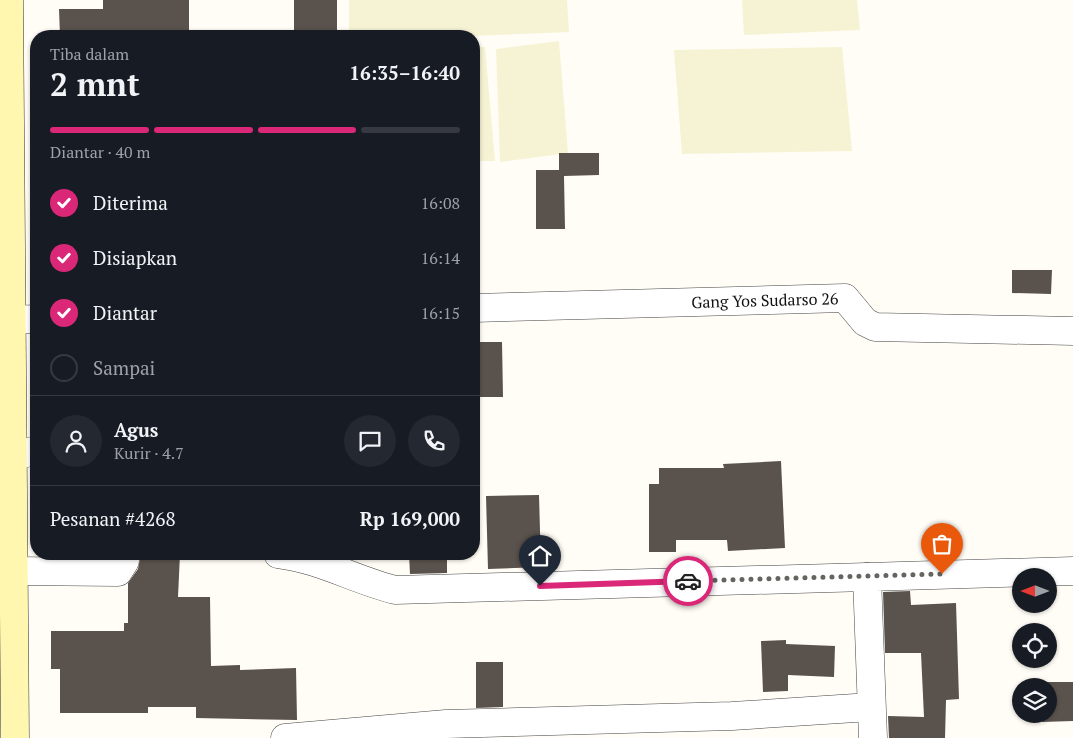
<!DOCTYPE html>
<html lang="id">
<head>
<meta charset="utf-8">
<style>
	:root { --surface:#171b24; --page:#242831; --text:#f1f3f6; --muted:#9ea1a6; --line:#363941; --accent:#db2777 }
	body { margin:0; font-family:"PT Serif",serif; background:var(--page); color:var(--text); height:100vh; display:flex; flex-direction:column; font-size:19px; white-space:nowrap }
	* { box-sizing:border-box; margin:0 }
	p { font-size:16px; color:var(--muted) }
	.icon { flex:none; width:28px; height:28px; fill:none; stroke:currentColor; stroke-width:2; stroke-linecap:round; stroke-linejoin:round }
	.map { position:relative; flex:1; overflow:hidden }
	.details { position:absolute; left:30px; top:30px; width:450px; height:530px; display:flex; flex-direction:column; background:var(--surface); border-radius:20px; box-shadow:0 1px 4px #0004 }
	.details>* { flex:none }
	.needle { width:32px; rotate:270deg }
	.controls { position:absolute; left:1012px; top:568px; display:grid; gap:10px }
	.controls a { display:grid; place-items:center; width:45px; height:45px; border-radius:50%; background:var(--surface); box-shadow:0 1px 4px #0004; font-size:25px }
	.pin { position:absolute; display:grid; place-items:center; width:42px; height:42px; color:#fff; margin:-51px -21px; border-radius:50% 50% 50% 0; rotate:-45deg; box-shadow:0 0 5px #0007 }
	.pin .icon { rotate:45deg }
	.courier { position:absolute; display:grid; place-items:center; width:50px; height:50px; margin:-25px; border:4px solid #db2777; border-radius:50%; background:#fff; color:#222; box-shadow:0 1px 6px #0007 }
	.headline em { font-style:normal; font-weight:600 }
	.headline div { display:flex; flex-direction:column-reverse }
	.headline { display:flex; align-items:center; justify-content:space-between; height:85px; padding:0 20px }
	h1 { font-size:32px; font-weight:600; line-height:38px }
	.bar { display:grid; grid-template-columns:repeat(4,1fr); gap:8px 5px; align-content:center; height:60px; padding:0 20px }
	.bar i { height:6px; border-radius:4px; background:var(--line) }
	.bar .selected { background:var(--accent) }
	.bar p { grid-column:span 4 }
	.line { display:flex; align-items:center; gap:12px; padding:0 20px; border-top:1px solid var(--line) }
	.line div { flex:1 }
	.round { display:grid; place-items:center; flex:none; width:52px; height:52px; border-radius:26px; background:var(--page) }
	ol { padding:0 20px; list-style:none }
	li { display:flex; align-items:center; gap:15px; height:55px }
	li p { margin-inline-start:auto }
	li .icon { padding:5px; border-radius:50%; background:var(--accent); color:#fff; stroke-width:4 }
	li:last-child { color:var(--muted) }
	li i { width:28px; height:28px; border:2px solid var(--line); border-radius:50% }
	.map>svg:first-child { display:block }
	.farmland { fill:#f6f3d4 }
	.building { fill:#5a524d }
	.lines { fill:none; stroke-linecap:round; stroke-linejoin:round }
	.street-casing { stroke:#444; stroke-width:29 }
	.secondary-casing { stroke:#333; stroke-width:29 }
	.street { stroke:#fff; stroke-width:28 }
	.secondary { stroke:#fff6b0; stroke-width:28 }
	.done { stroke:#646461; stroke-width:5; stroke-dasharray:0 9 }
	.route { stroke:#db2777; stroke-width:6 }
	.labels { text-anchor:middle; dominant-baseline:central; stroke-width:5; stroke-linejoin:round; paint-order:stroke }
	.street-label { font-size:16px; fill:#111; stroke:#fff }
</style>
</head>
<body>
<div class="map">
<svg width="1073" height="738" viewBox="0 0 1073 738">
	<rect width="100%" height="100%" fill="#fffdf5"/>
	<g class="farmland">
		<polygon points="349,0 567,0 569,32 471,36 349,36"/>
		<polygon points="742,0 857,0 860,30 744,35"/>
		<polygon points="559,41 568,153 500,162 496,49"/>
		<polygon points="474,47 485,47 495,161 474,161"/>
		<polygon points="842,47 852,151 682,154 674,50"/>
	</g>
	<g class="building">
		<polygon points="103,0 189,0 189,36 60,36 59,9 103,9"/>
		<polygon points="294,0 337,0 337,33 294,34"/>
		<polygon points="559,153 599,153 599,175 564,176 565,229 536,229 536,170 559,170"/>
		<polygon points="1012,270 1052,270 1051,294 1012,293"/>
		<polygon points="474,342 502,342 503,397 474,397"/>
		<polygon points="781,461 785,548 728,551 727,540 676,540 676,552 649,552 649,484 659,484 659,468 724,468 723,464"/>
		<polygon points="539,495 541,567 488,569 486,496"/>
		<polygon points="141,554 180,554 178,597 210,597 211,666 240,665 240,670 296,668 297,720 196,718 196,707 148,707 148,713 60,713 60,669 51,669 51,631 124,631 124,623 128,623 128,583 138,569"/>
		<polygon points="409,554 447,554 447,573 410,574"/>
		<polygon points="910,591 911,605 956,603 959,699 946,700 945,738 889,738 888,716 924,717 921,653 885,653 883,592"/>
		<polygon points="786,640 786,644 835,646 834,677 788,675 788,691 763,692 761,641"/>
		<polygon points="476,662 503,662 503,707 476,708"/>
		<polygon points="1042,682 1073,682 1073,721 1042,722 1042,714 1049,714 1049,686 1042,686"/>
	</g>
	<g class="lines">
		<defs>
			<g id="street">
				<path id="s1" d="M474,308L845,298L865,322L875,327L1073,331"/>
				<polyline points="12,320 36,319"/>
				<polyline points="0,457 13,457 36,450"/>
				<path d="M278,554C320,559 355,580 395,590L867,577"/>
				<polyline points="13,571 118,572 125,561 125,554"/>
				<polyline points="285,738 446,724 732,716 871,707"/>
				<polyline points="873,738 867,577 1073,571"/>
			</g>
			<polyline id="secondary" points="9,0 15,738"/>
		</defs>
		<use href="#street" class="street-casing"/>
		<use href="#secondary" class="secondary-casing"/>
		<use href="#street" class="street"/>
		<use href="#secondary" class="secondary"/>
	</g>
	<g class="lines">
		<polyline class="done" points="688,581 942,574"/>
		<polyline class="route" points="540,586 688,581"/>
	</g>
	<g class="labels">
		<g class="street-label">
			<text stroke="none"><textPath href="#s1" startOffset="291">Gang Yos Sudarso 26</textPath></text>
		</g>
	</g>
</svg>
<div class="controls">
<a><svg class="needle" viewBox="-14 -14 28 28"><path d="M0-13l5 13h-10z" fill="#e53935"/><path d="M0 13l5-13h-10z" fill="#9ea1a6"/></svg></a>
<a><svg class="icon" aria-label="locate" viewBox="0 0 24 24"><circle cx="12" cy="12" r="6"/><path d="M12 2v4M12 18v4M2 12h4M18 12h4"/></svg></a>
<a><svg class="icon" aria-label="layers" viewBox="0 0 24 24"><path d="M12 4l9 5-9 5-9-5zM3 14l9 5 9-5"/></svg></a>
</div>
<div class="pin" style="left:942px;top:574px;background:#ea580c"><svg class="icon" aria-label="bag" viewBox="0 0 24 24"><path d="M5 8h14l-1 12H6zM9 8a3 3 0 0 1 6 0"/></svg></div>
<div class="pin" style="left:540px;top:586px;background:#1f2937"><svg class="icon" aria-label="home" viewBox="0 0 24 24"><path d="M3 11l9-7 9 7M6 9v11h12V9"/></svg></div>
<div class="courier" style="left:688px;top:581px"><svg class="icon" aria-label="car" viewBox="0 0 24 24"><path d="M5 17H2v-5l4-1 3-4h7l3 4 3 1v5h-3M9 17h6M6 11h13"/><circle cx="7" cy="17" r="2"/><circle cx="17" cy="17" r="2"/></svg></div>
<section class="details">
<div class="headline"><div><h1>2 mnt</h1><p>Tiba dalam</p></div><em>16:35–16:40</em></div>
<div class="bar"><i class="selected"></i><i class="selected"></i><i class="selected"></i><i></i><p>Diantar · 40 m</p></div>
<ol>
<li><svg class="icon" aria-label="check" viewBox="0 0 24 24"><path d="M5 12l5 5 9-10"/></svg>Diterima<p>16:08</p></li>
<li><svg class="icon" aria-label="check" viewBox="0 0 24 24"><path d="M5 12l5 5 9-10"/></svg>Disiapkan<p>16:14</p></li>
<li><svg class="icon" aria-label="check" viewBox="0 0 24 24"><path d="M5 12l5 5 9-10"/></svg>Diantar<p>16:15</p></li>
<li><i></i>Sampai</li>
</ol>
<div class="line" style="height:90px"><a class="round"><svg class="icon" aria-label="person" viewBox="0 0 24 24"><circle cx="12" cy="8" r="4"/><path d="M4 21q1-7 8-7t8 7"/></svg></a><div><b>Agus</b><p>Kurir · 4.7</p></div><a class="round"><svg class="icon" aria-label="chat" viewBox="0 0 24 24"><path d="M4 5h16v11H9l-5 4z"/></svg></a><a class="round"><svg class="icon" aria-label="phone" viewBox="0 0 24 24"><path d="M5 4h4l2 5-3 2q2 4 5 5l2-3 5 2v4C11 20 4 13 5 4z"/></svg></a></div>
<div class="line" style="height:65px"><div>Pesanan #4268</div><b>Rp 169,000</b></div>
</section>
</div>
</body>
</html>
